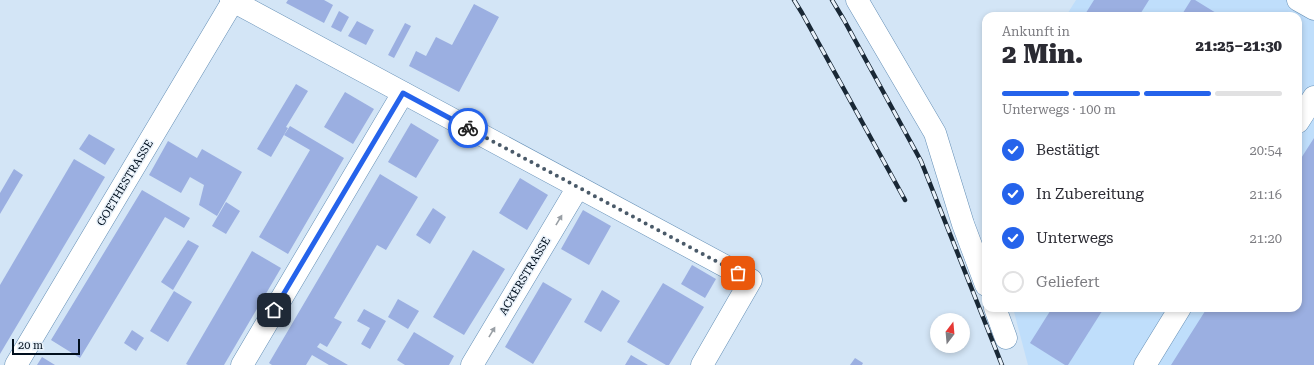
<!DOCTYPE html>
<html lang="de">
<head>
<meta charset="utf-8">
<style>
	:root { --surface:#fff; --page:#f7f7f7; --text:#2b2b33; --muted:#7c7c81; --line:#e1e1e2; --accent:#2563eb }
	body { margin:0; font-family:"Roboto Serif",serif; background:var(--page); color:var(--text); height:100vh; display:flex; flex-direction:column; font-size:15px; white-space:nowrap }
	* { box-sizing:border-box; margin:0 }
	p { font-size:13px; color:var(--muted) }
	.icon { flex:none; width:22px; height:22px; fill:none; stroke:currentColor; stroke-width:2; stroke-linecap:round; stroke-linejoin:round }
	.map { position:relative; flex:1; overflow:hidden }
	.sheet { position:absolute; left:982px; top:12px; width:320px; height:300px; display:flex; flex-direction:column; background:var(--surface); border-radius:12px; box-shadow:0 2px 6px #0003 }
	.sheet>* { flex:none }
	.needle { width:26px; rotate:16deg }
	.buttons { position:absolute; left:930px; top:313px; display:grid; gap:8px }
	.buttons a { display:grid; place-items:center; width:40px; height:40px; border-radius:50%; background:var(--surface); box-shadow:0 2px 6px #0003; font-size:20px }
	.scale { position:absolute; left:12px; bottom:10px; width:68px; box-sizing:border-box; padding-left:4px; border:2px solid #010f1d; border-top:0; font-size:11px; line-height:14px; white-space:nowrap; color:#010f1d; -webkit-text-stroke:3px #e8f1fa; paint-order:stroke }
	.pin { position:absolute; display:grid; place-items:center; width:34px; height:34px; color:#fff; margin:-17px; border-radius:8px; box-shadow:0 2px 6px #0006 }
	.courier { position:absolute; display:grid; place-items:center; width:40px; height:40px; margin:-20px; border:3px solid #2563eb; border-radius:50%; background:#fff; color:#222; box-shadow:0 1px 5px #0007 }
	.head em { font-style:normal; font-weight:800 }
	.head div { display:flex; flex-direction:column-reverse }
	.head { display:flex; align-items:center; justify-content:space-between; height:68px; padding:0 20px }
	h1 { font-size:26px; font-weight:800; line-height:30px }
	.bar { display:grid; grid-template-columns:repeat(4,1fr); gap:6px 4px; align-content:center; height:48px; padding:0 20px }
	.bar i { height:5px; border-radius:3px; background:var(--line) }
	.bar .selected { background:var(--accent) }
	.bar p { grid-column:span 4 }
	ol { padding:0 20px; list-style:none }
	li { display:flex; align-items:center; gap:12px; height:44px }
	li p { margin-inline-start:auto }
	li .icon { padding:4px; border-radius:50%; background:var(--accent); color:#fff; stroke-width:4 }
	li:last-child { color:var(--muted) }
	li i { width:22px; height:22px; border:2px solid var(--line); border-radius:50% }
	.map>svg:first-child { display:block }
	.built { fill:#bfdefb }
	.building { fill:#9bafe1 }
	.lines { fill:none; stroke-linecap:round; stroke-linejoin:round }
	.minor-casing { stroke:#648fb6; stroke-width:23 }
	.minor { stroke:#fff; stroke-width:22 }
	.rail-casing { stroke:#192836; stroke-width:4.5 }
	.rail { stroke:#e8f1fa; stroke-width:3; stroke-dasharray:9; stroke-linecap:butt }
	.oneway { fill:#999fa5 }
	.done { stroke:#4a5a69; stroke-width:4; stroke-dasharray:0 7.2 }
	.route { stroke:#2563eb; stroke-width:5 }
	.labels { text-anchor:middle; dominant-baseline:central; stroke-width:3; stroke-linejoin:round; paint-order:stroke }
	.street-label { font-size:11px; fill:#010f1d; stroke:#e8f1fa }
</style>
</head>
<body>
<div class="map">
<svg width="1314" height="365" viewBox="0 0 1314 365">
	<rect width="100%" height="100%" fill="#d3e5f6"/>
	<polygon class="built" points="1076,0 1314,0 1314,365 1028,365 1013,308 1298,308 1298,16 1066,16"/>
	<g class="building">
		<polygon points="288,0 324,0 333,5 324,23 286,3"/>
		<polygon points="1094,0 1149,0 1139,16 1084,16"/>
		<polygon points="1191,0 1195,0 1221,16 1181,16"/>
		<polygon points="474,4 499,17 459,92 409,66 416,51 426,56 436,37 452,45"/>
		<polygon points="339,11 349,17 341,32 331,27"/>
		<polygon points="357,21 374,30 366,45 348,36"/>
		<polygon points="405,23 411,26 394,58 388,55"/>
		<polygon points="296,84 308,91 286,127 288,128 271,157 257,149"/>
		<polygon points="345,92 374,109 353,144 324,127"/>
		<polygon points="411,123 439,140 416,178 388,162"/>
		<polygon points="290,126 344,158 288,254 259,237 310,150 284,135"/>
		<polygon points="89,134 115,149 105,165 79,149"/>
		<polygon points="1314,138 1314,365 1171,365 1207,308 1298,308 1298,163"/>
		<polygon points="168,141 197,158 202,149 242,172 217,216 199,205 204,185 190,177 181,193 149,175"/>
		<polygon points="74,159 105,177 0,354 0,285"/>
		<polygon points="14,169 23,175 0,214 0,193"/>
		<polygon points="380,174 418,197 386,250 377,245 334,318 342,322 327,347 320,343 317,347 348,365 329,365 312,355 306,365 272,365 269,363"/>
		<polygon points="520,178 548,195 527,230 499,213"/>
		<polygon points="142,190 190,218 184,228 165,217 80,358 51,340"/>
		<polygon points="226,202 240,211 226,234 212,226"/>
		<polygon points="433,208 446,217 430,244 416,235"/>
		<polygon points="583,210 611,226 589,265 561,249"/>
		<polygon points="188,240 199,246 173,290 161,282"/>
		<polygon points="473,250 505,269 464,335 433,317"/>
		<polygon points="252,251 281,268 224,365 188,365 186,364"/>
		<polygon points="692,265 716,279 705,298 681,284"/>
		<polygon points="543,282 572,299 533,364 505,347"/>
		<polygon points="663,283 704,307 669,365 666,365 627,342"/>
		<polygon points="602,290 620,301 601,332 584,322"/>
		<polygon points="174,291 192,302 168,342 150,331"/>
		<polygon points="398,299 419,311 408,329 388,317"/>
		<polygon points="1052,308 1104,308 1068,365 1065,365 1030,343"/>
		<polygon points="364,309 386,321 370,349 361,344 370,328 357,321"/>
		<polygon points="132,330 144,338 136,351 124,343"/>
		<polygon points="414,332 454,356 449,365 405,365 397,360"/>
		<polygon points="631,355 648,365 625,365"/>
		<polygon points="42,357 55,365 37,365"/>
		<polygon points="855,358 863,363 862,365 850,365"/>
	</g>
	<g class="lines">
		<defs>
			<g id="minor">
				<polyline points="231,0 751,280 702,365"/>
				<polyline points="857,0 935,133 963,224 986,285"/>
				<polyline points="1298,0 1314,9"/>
				<polyline points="1298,122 1314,97"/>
				<polyline points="995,308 1006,338"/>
				<polyline points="16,365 233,1"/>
				<polyline points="242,365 403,93"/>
				<polyline points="472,365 578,187"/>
				<polyline points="1145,365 1180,308"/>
			</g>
		</defs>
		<use href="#minor" class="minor-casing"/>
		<use href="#minor" class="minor"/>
		<defs>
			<g id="rail">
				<polyline points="794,0 802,13 905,200"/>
				<polyline points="832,0 844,20 921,161 1002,365"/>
			</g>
		</defs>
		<use href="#rail" class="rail-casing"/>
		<use href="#rail" class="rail"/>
	</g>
	<defs><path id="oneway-solid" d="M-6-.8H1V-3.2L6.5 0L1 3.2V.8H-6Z"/></defs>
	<g class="oneway">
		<use href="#oneway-solid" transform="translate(559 220) rotate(-59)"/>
		<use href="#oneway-solid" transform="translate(492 332) rotate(-59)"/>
	</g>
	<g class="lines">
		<polyline class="done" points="468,128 738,273"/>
		<polyline class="route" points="274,310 403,93 468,128"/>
	</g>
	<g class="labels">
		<g class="street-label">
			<text transform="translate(125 183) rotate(-59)">GOETHESTRASSE</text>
			<text transform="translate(525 276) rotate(-59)">ACKERSTRASSE</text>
		</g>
	</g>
</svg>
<div class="buttons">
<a><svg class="needle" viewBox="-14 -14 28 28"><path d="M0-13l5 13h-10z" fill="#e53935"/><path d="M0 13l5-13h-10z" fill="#7c7c81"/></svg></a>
</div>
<div class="scale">20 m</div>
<div class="pin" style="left:738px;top:273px;background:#ea580c"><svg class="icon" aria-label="bag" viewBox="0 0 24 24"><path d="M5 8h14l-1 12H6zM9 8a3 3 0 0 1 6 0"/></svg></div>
<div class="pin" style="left:274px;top:310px;background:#1f2937"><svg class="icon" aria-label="home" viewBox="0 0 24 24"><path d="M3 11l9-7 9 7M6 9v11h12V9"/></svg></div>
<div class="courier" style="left:468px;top:128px"><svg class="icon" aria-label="bike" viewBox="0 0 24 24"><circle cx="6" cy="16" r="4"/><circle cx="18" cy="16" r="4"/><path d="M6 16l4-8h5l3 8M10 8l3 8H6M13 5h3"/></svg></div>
<section class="sheet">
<div class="head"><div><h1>2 Min.</h1><p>Ankunft in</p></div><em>21:25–21:30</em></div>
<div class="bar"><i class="selected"></i><i class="selected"></i><i class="selected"></i><i></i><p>Unterwegs · 100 m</p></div>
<ol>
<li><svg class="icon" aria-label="check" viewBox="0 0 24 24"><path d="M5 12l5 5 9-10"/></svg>Bestätigt<p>20:54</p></li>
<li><svg class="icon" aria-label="check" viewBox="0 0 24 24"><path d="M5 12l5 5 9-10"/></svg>In Zubereitung<p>21:16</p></li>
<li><svg class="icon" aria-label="check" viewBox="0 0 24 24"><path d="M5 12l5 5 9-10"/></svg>Unterwegs<p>21:20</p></li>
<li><i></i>Geliefert</li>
</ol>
</section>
</div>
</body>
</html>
